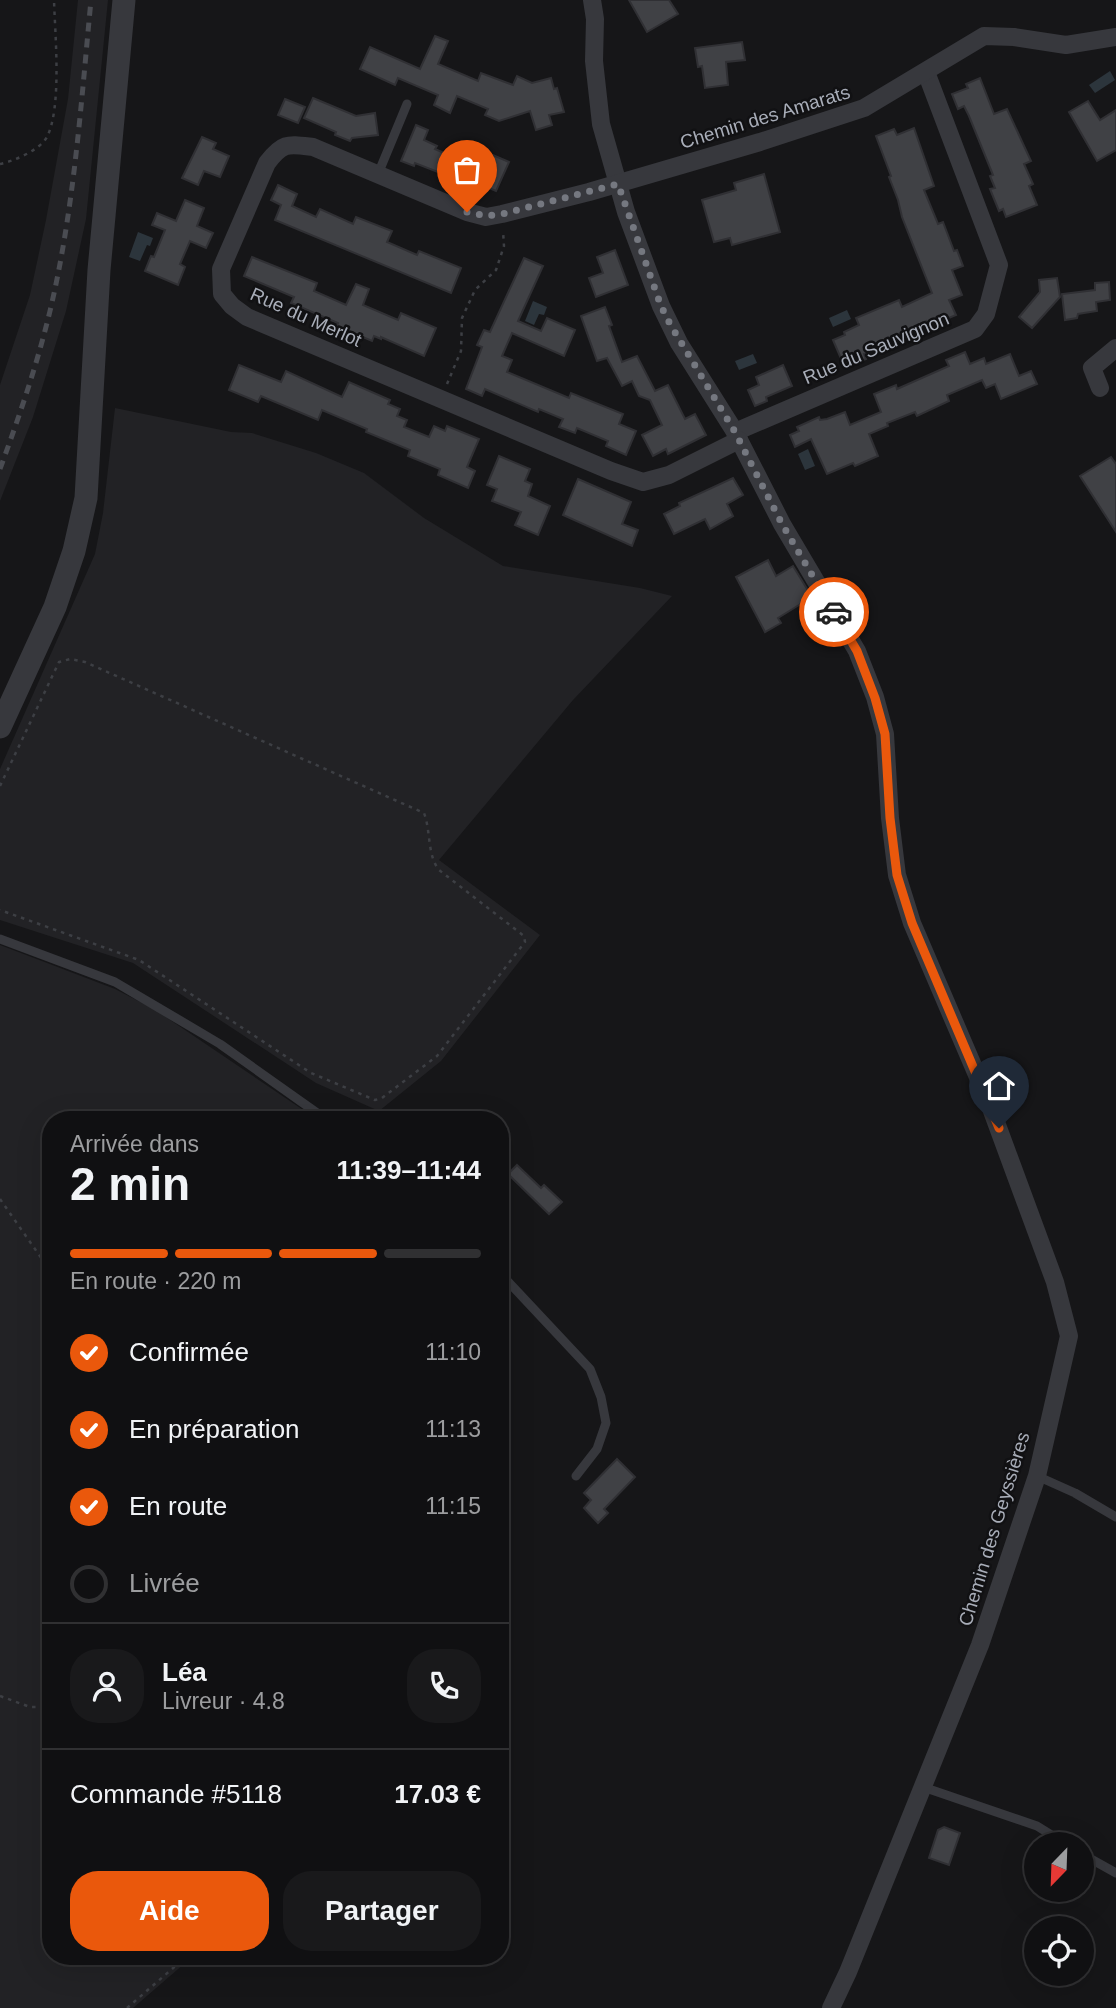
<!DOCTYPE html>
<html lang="fr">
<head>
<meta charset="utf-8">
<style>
	:root { --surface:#101012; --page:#19191b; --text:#f1f3f6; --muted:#9c9d9f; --line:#303032; --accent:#ea580c }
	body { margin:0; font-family:Helvetica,sans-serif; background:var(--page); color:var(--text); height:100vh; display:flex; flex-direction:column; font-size:26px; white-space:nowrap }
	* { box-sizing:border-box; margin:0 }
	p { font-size:23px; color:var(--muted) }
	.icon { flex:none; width:38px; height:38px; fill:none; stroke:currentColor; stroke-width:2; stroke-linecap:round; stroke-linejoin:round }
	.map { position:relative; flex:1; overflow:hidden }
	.details { position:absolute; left:42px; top:1111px; width:467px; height:854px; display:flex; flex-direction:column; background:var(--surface); border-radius:28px; box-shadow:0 7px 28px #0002,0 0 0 2px var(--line) }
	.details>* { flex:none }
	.needle { width:46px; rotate:203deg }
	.controls { position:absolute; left:1024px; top:1832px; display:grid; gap:14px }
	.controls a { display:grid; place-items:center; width:70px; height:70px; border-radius:50%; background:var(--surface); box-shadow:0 7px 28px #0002,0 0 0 2px var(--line); font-size:35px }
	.pin { position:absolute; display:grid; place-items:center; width:60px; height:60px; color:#fff; margin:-72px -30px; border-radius:50% 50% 50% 0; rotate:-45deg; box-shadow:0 0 7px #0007 }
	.pin .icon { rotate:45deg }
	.courier { position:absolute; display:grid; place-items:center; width:70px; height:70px; margin:-35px; border:5px solid #ea580c; border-radius:50%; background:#fff; color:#222; box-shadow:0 2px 9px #0007 }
	.summary em { font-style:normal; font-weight:600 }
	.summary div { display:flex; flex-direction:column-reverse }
	.summary { display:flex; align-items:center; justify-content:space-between; height:119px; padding:0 28px }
	h1 { font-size:46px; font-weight:600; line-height:52px }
	.bar { display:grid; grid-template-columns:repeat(4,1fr); gap:10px 7px; align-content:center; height:84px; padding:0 28px }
	.bar i { height:9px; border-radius:5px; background:var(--line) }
	.bar .current { background:var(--accent) }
	.bar p { grid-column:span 4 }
	.line { display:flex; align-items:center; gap:18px; padding:0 28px; border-top:2px solid var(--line) }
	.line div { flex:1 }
	.round { display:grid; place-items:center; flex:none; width:74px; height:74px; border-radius:28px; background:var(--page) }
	ol { padding:0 28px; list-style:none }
	li { display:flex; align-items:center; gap:21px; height:77px }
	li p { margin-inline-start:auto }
	li .icon { padding:7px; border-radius:50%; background:var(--accent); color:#fff; stroke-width:4 }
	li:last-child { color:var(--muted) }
	li i { width:38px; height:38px; border:4px solid var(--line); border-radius:50% }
	.action { display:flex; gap:14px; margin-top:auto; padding:14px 28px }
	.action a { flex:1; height:80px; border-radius:28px; background:var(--accent); color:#fff; font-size:28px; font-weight:600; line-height:80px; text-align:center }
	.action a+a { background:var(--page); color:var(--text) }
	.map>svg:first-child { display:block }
	.built { fill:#222225 }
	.water { fill:#2c353c }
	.building { fill:#404145; stroke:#303034; stroke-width:2 }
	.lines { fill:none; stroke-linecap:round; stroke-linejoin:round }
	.path { stroke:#3d3f44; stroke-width:2.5; stroke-dasharray:3.5 5; stroke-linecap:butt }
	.service { stroke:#37383d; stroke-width:9 }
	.minor { stroke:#37383d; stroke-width:18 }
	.tertiary { stroke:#37383d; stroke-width:23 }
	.rail { stroke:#4a4c52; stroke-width:5; stroke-dasharray:9 7; stroke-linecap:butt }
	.done { stroke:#757880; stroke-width:7; stroke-dasharray:0 12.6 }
	.route { stroke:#ea580c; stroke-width:9 }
	.labels { text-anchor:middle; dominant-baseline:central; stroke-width:5; stroke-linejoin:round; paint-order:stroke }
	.street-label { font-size:19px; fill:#a8adb8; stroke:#111113 }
</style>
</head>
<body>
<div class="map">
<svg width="1116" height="2008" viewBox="0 0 1116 2008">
	<rect width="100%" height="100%" fill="#161618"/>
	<g class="built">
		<polygon points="78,0 108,0 86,219 66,311 33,417 0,501 0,385 30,295 46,220 68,99"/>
		<polygon points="115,408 231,432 252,433 316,453 364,473 424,518 503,566 640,588 672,596 573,700 439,860 540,935 441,1061 379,1111 316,1083 133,963 0,920 0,769 95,554 103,513"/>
		<polygon points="0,945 115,989 154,1009 318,1120 51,1120 51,1956 192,1957 133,2008 0,2008"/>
	</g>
	<g class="water">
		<polygon points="1110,71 1115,80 1095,93 1089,85"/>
		<polygon points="138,232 153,238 150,246 147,245 140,261 129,257"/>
		<polygon points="533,301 547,307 544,315 539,314 534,325 525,321"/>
		<polygon points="847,310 851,319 833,327 829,318"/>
		<polygon points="753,354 757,363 739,370 735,361"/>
		<polygon points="808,449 815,466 805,470 798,454"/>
	</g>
	<g class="building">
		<polygon points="629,0 669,0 678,14 647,32"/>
		<polygon points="435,36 448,41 438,64 478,81 481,73 513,85 517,76 532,83 551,78 554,89 557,88 564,112 549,115 552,125 536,130 530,111 499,121 485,115 488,109 457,96 450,113 434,105 438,95 398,78 395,85 360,69 370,47 420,69"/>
		<polygon points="742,42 745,60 726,62 728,85 705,88 702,66 698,67 695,48"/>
		<polygon points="980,78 994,114 1007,109 1031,161 1024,164 1033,184 1029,186 1037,205 1006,217 1003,209 999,211 990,189 995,188 990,176 993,175 969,116 964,106 958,109 952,94 968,88 966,84"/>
		<polygon points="313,98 356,116 375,113 378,135 352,138 350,141 335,135 336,132 304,118"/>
		<polygon points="285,99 305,107 298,123 278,115"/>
		<polygon points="1088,101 1100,120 1116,110 1116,150 1097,161 1069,112"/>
		<polygon points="416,125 428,130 424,140 437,146 435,149 464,162 466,158 488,167 493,155 509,162 496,191 450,172 448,176 415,163 414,166 401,161"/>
		<polygon points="914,128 934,186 924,190 938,224 943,222 954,251 957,250 963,266 952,270 962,295 949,300 956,315 937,323 935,319 927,323 926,321 892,337 894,341 864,354 866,359 845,368 833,340 845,335 844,332 859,325 856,318 899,300 902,307 932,293 902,217 898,200 889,177 891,176 876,136 894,129 897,135"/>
		<polygon points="202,137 216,143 213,149 229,156 220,177 204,171 198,185 182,178"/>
		<polygon points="764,174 780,232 732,245 730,238 714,242 702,200 736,190 734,183"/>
		<polygon points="278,185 297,194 292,206 316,217 320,209 353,224 356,217 392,231 387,242 417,255 419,251 461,268 451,293 275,220 281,205 271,200"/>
		<polygon points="185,200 204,208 197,226 213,233 206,248 190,241 180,264 185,267 178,285 145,271 151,256 154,257 165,230 152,225 157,213 176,221"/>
		<polygon points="615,250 628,285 596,297 589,278 603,273 597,257"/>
		<polygon points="252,257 317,283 314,291 346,305 356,284 369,289 363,305 398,320 401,313 436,328 424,356 381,337 381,339 374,336 372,341 337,326 338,323 291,303 294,297 244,276"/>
		<polygon points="524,258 543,266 518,321 541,331 547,318 575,330 564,356 512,333 502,356 512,360 507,372 569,398 571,393 623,414 619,424 636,431 626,455 606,446 608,441 577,428 575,433 559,427 563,419 539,409 538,412 485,389 482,396 466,389 482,347 477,345 484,330 490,332"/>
		<polygon points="1057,278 1060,297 1032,328 1019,317 1040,292 1039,280"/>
		<polygon points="1109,282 1110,300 1096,302 1097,311 1078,314 1077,318 1065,320 1062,294 1095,290 1095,283"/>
		<polygon points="605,307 612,325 609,326 622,362 637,356 655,391 668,385 685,419 695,414 706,435 668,454 666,449 653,456 642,435 662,425 650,400 639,396 632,381 622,386 607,358 597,361 581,316"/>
		<polygon points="965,352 970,364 984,358 986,364 1010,354 1019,376 1031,371 1037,384 1001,399 995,384 986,388 982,380 947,395 949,401 917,416 915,412 887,423 888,426 869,434 878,456 855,466 853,463 827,474 811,439 795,447 790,435 799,431 797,427 819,417 820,420 827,419 845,412 850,425 881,412 874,394 896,385 897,389 949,366 946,360"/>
		<polygon points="239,365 281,382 286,371 342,397 349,382 390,400 388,404 400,409 397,416 407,420 404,427 429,437 434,426 445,431 447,426 479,439 467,467 475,471 468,488 438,475 440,469 408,456 410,450 366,432 367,429 322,410 318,420 261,396 258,402 229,390"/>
		<polygon points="783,365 792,386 766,397 767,401 755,406 748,390 759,385 756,377"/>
		<polygon points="499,456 530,469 525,481 532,484 528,496 550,506 538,535 515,525 521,512 492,501 497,489 487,485"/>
		<polygon points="1111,457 1116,464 1116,532 1080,476"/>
		<polygon points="733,478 743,495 727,504 733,516 710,529 705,519 674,534 664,514 680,506 679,503"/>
		<polygon points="578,479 631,502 622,524 638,530 632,546 563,515"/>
		<polygon points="768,560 776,576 793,566 812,597 778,618 781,623 765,632 736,577"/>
		<polygon points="517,1165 541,1188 544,1185 562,1202 549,1214 508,1174"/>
		<polygon points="617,1459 635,1477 604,1509 608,1513 598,1523 584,1508 591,1500 584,1493"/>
		<polygon points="944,1827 960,1833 949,1865 929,1858 938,1830"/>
	</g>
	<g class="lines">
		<g class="path">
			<path d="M0,164C14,161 40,150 47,137C62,107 55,35 54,0"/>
			<polyline points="447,384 461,351 462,318 475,290 496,270 504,246 503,231"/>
			<path d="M0,786L59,662L70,659L85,662L424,813C431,831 427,855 439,870L524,936L525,942L437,1056L382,1098L375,1100L311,1073L139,960L0,910"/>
			<polyline points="0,1199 51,1272"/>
			<polyline points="0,1696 30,1707 51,1707"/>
			<polyline points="127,2008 187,1956"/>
		</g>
		<g class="service">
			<polyline points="378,174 407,104"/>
			<polyline points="0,939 115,982 220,1044 327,1120"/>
			<polyline points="500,1273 590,1369 601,1397 606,1423 597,1449 576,1476"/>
			<polyline points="1037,1476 1075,1493 1116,1517"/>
			<polyline points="923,1787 1037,1826 1066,1844"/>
			<polyline points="1082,1854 1116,1873"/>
		</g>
		<g class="minor">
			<polyline points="592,0 595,19 594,61 601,124 626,212 661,306 679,343 735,432 782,524 857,651 875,697 885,734 890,818 897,875 912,923 989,1103 1055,1282 1069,1336 1037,1476 980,1645 848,1972 831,2008"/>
			<polyline points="1100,388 1092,368 1116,348"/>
			<polyline points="735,432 975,329 986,314 999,265 926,72"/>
			<path d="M739,440L669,475L643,482L611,471L247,317L232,306L222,294L221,269L267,163C283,142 288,144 313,147L467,212L486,217L502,214L589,192L760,142L864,108L984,36L1014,37L1066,45L1116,37"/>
		</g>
		<polyline class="tertiary" points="0,727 55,607 74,551 86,498 99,270 124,0"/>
		<path class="rail" d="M0,469C19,417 37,365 50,311C74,210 81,104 91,0"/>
	</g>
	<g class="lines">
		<polyline class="done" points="467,212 486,216 502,214 618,184 661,306 670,324 735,432 782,524 834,612"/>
		<polyline class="route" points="834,612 857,651 875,698 885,734 890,818 897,875 912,923 999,1128"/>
	</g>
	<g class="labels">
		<g class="street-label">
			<text transform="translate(765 117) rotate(-17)">Chemin des Amarats</text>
			<text transform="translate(306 317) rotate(24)">Rue du Merlot</text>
			<text transform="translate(876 348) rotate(-23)">Rue du Sauvignon</text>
			<text transform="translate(994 1529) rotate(-73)">Chemin des Geyssières</text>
		</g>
	</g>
</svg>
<div class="controls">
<a><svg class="needle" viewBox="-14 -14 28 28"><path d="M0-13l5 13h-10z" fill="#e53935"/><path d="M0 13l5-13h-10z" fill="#9c9d9f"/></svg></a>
<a><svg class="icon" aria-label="locate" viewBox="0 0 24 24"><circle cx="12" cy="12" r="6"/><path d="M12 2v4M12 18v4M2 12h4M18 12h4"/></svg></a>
</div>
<div class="pin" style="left:467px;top:212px;background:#ea580c"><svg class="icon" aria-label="bag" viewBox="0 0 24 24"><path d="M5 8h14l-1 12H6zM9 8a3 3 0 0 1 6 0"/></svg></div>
<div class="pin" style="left:999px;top:1128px;background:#1f2937"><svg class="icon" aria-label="home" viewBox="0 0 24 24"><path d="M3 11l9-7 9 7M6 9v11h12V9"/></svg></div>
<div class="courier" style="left:834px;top:612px"><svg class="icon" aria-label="car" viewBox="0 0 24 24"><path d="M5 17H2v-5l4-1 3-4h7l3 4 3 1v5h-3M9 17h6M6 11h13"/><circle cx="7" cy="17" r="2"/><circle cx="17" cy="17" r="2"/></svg></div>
<section class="details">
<div class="summary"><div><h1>2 min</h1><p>Arrivée dans</p></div><em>11:39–11:44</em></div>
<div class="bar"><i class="current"></i><i class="current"></i><i class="current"></i><i></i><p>En route · 220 m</p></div>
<ol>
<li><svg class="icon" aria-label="check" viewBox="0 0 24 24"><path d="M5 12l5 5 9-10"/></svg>Confirmée<p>11:10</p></li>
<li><svg class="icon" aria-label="check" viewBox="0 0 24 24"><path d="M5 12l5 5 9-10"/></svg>En préparation<p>11:13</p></li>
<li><svg class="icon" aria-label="check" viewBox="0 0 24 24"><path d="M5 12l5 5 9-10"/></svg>En route<p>11:15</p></li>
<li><i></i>Livrée</li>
</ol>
<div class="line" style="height:126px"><a class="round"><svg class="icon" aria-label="person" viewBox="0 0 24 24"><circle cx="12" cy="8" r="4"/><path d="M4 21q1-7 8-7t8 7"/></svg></a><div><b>Léa</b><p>Livreur · 4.8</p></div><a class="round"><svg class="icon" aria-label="phone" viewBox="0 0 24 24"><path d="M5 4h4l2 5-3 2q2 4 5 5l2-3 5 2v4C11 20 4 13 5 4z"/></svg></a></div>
<div class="line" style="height:91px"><div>Commande #5118</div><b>17.03 €</b></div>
<div class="action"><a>Aide</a><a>Partager</a></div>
</section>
</div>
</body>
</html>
